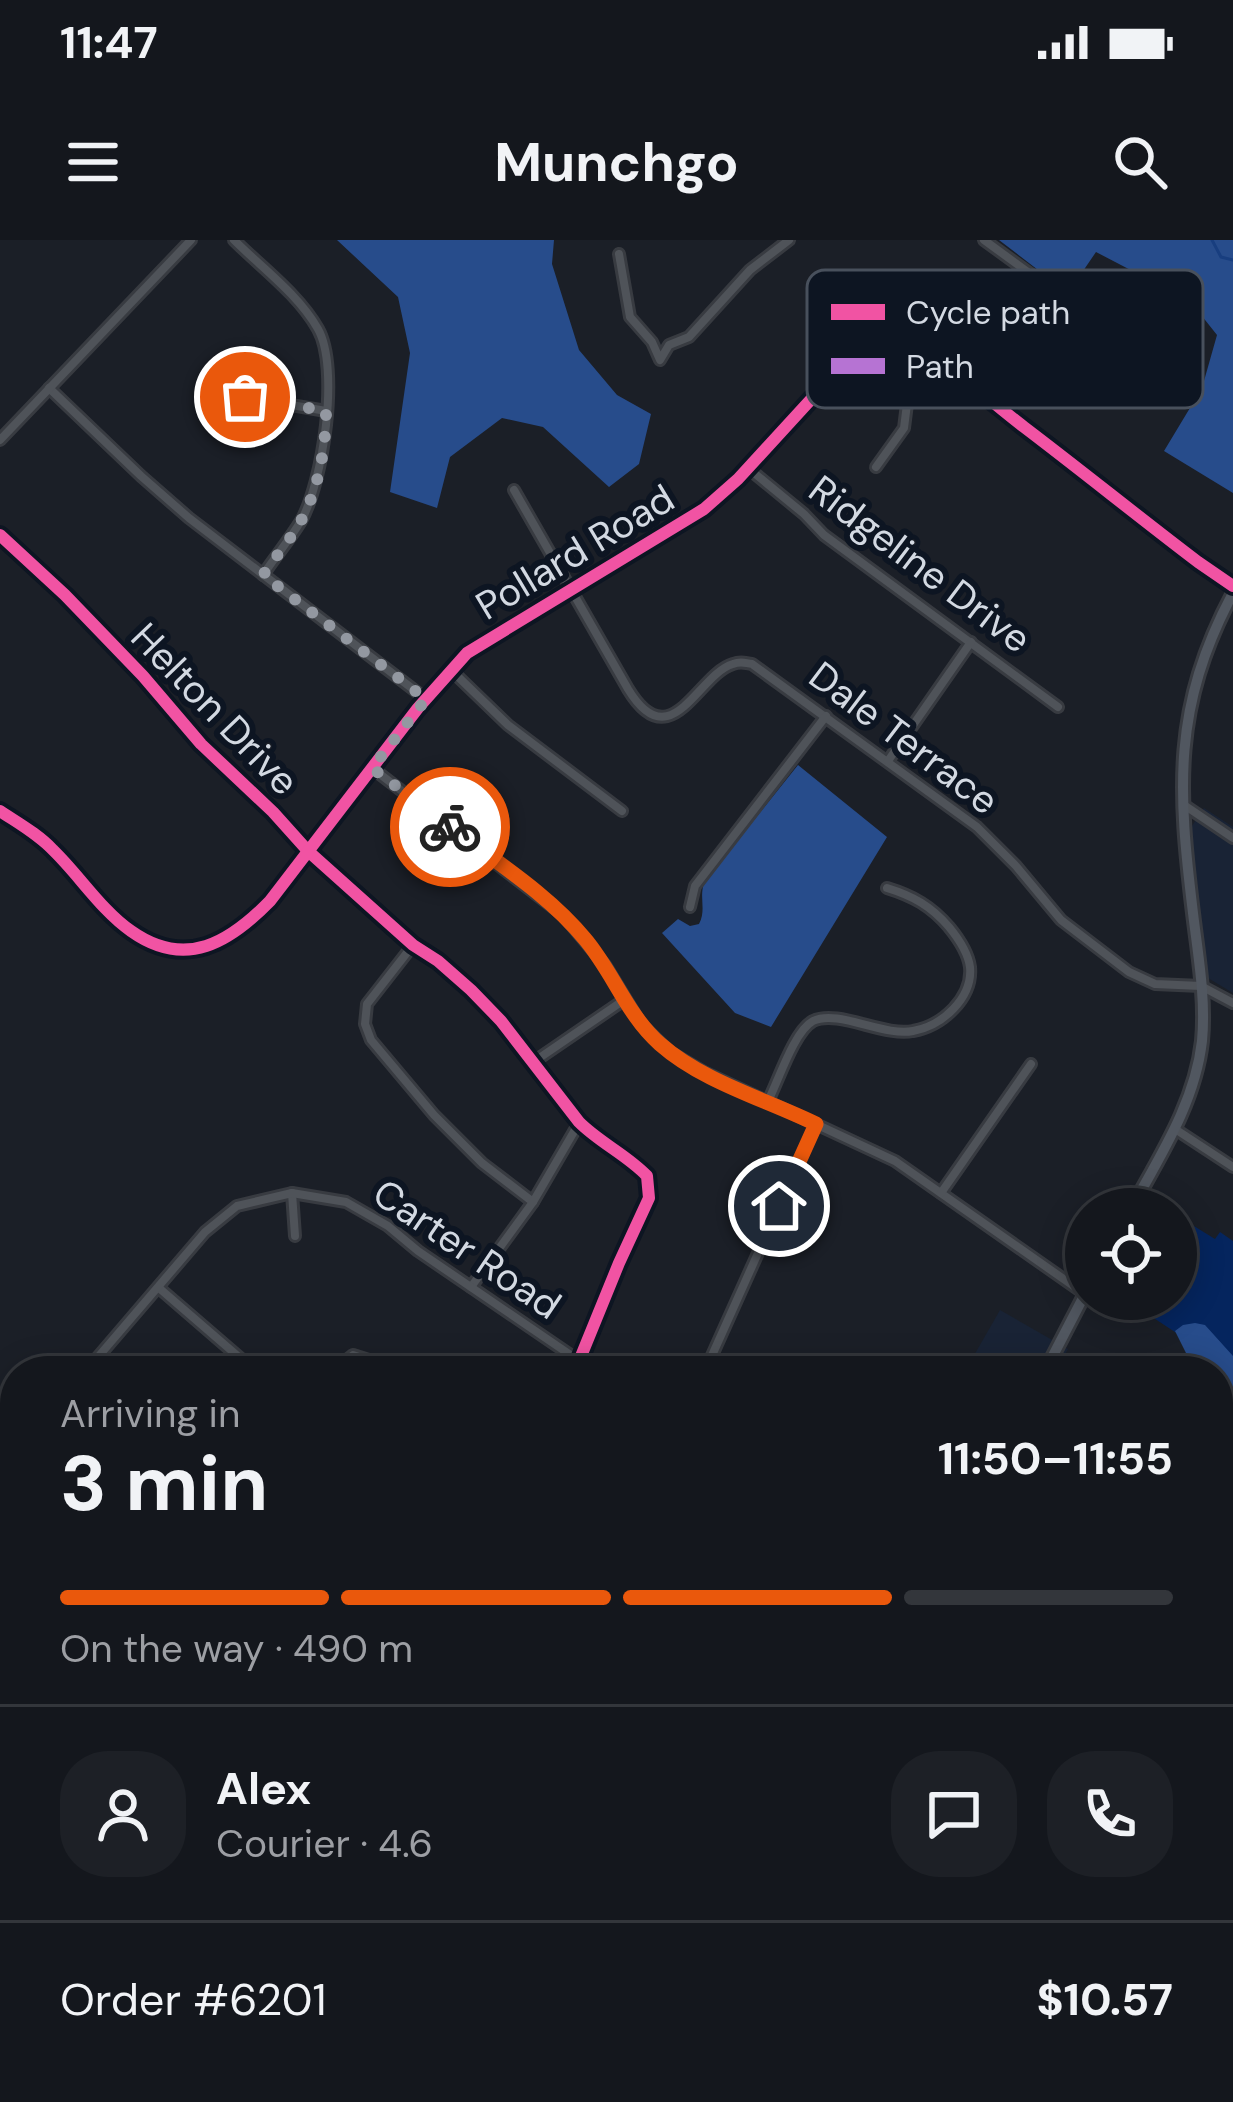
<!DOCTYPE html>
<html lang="en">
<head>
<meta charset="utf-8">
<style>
	:root { --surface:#14171d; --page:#1d2026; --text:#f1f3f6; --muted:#9d9fa4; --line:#33363b; --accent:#ea580c }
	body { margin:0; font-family:"DM Sans",sans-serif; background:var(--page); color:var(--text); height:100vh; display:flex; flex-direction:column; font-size:45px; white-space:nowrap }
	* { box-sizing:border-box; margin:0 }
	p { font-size:39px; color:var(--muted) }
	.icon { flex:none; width:66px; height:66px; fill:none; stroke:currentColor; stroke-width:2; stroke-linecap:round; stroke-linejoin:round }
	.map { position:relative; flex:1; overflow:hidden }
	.panel { position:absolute; left:0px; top:1116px; width:1233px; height:747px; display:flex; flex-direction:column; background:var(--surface); border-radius:48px 48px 0 0; box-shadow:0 6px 30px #0003,0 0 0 3px var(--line) }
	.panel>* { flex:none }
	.tools { position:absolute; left:1065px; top:948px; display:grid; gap:24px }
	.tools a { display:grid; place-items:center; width:132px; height:132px; border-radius:50%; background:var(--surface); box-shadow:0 6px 30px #0003,0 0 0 3px var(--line); font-size:60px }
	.pin { position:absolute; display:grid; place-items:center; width:102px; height:102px; color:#fff; margin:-51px; border:6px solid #fff; border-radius:50%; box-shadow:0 3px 12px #0007 }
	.courier { position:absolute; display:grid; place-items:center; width:120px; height:120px; margin:-60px; border:9px solid #ea580c; border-radius:50%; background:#fff; color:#222; box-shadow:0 3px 15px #0007 }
	.head em { font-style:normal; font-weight:700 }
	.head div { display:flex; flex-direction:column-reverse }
	.head { display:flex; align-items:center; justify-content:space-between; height:204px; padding:0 60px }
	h1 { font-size:78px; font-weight:700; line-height:90px }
	.bar { display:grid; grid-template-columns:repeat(4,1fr); gap:18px 12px; align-content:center; height:144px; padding:0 60px }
	.bar i { height:15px; border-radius:9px; background:var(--line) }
	.bar .active { background:var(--accent) }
	.bar p { grid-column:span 4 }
	.line { display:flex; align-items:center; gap:30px; padding:0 60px; border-top:3px solid var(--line) }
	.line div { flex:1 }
	.round { display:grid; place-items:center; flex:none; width:126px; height:126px; border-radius:48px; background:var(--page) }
	.status { display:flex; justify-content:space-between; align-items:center; height:84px; padding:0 60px; background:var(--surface); direction:ltr }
	.status svg { height:33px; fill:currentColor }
	header { display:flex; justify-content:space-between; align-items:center; height:156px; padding:0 60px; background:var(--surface); font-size:54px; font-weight:700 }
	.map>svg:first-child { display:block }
	.built { fill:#192335 }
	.green { fill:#05255e }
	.forest { fill:#274c8b }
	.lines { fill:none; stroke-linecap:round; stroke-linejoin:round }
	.stream { stroke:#183e7f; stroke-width:3 }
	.minor-casing { stroke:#383b41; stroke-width:14 }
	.major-casing { stroke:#383b41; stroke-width:16 }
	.minor { stroke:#4f5359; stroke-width:8 }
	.major { stroke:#515760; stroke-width:10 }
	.quiet { stroke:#b673d3; stroke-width:9; stroke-dasharray:18 9; stroke-linecap:butt }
	.cycleway-casing { stroke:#0d1522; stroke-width:20 }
	.cycleway { stroke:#f153a3; stroke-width:12 }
	.done { stroke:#9398a1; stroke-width:12; stroke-dasharray:0 21.6 }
	.route { stroke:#ea580c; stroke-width:15 }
	.labels { text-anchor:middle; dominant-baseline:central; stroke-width:12; stroke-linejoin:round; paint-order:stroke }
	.street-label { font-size:39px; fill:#d3d9e2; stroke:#0d1522 }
	.key { fill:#0d1522; stroke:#48505c; stroke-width:3 }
	.key-label { font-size:33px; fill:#d3d9e2 }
</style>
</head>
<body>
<div class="status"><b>11:47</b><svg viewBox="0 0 49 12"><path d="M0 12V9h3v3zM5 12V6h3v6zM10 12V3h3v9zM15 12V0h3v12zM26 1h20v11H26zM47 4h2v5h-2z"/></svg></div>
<header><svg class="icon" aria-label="menu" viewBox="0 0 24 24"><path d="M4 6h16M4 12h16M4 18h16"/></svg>Munchgo<svg class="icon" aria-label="search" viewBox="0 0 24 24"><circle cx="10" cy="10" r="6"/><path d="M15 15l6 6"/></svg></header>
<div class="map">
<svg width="1233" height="1862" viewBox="0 0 1233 1862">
	<rect width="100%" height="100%" fill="#1b1f27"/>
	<g class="built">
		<polygon points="1204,568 1233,587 1233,753 1193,729 1184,653 1198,650 1190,589"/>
		<polygon points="1000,1070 1068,1109 1056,1131 965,1131"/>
	</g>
	<polygon class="green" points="1176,975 1215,999 1220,992 1233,1001 1233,1211 1218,1203 1218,1131 1187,1100 1125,1059 1176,1059"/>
	<g class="forest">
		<polygon points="337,0 554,0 552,24 579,110 617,155 651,174 639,224 609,247 543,187 502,178 450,217 437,268 390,252 410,113 398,57"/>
		<polygon points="999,0 1233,0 1233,253 1164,211 1202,148 1217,95 1190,61 1096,12 1068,53"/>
		<path d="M798,525L887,597L771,787L735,773L662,693L678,679L690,686L699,684C707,669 698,656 705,641Z"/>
		<polygon points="1195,1083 1205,1085 1233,1116 1233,1197 1218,1205 1218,1131 1183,1131 1188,1117 1175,1091 1183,1085"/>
		<polygon points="0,1268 15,1276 15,1848 408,1848 415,1862 0,1862"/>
	</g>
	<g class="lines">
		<g class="stream">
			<polyline points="1212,0 1221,17 1233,20"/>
			<polyline points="1113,1848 1130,1857 1130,1862"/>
		</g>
		<defs>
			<g id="minor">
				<path d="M234,0C262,28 298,54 318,89C340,128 323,242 301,281C290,299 275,317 263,335"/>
				<polyline points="984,0 1066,60 1157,115 1181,65"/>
				<polyline points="619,14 630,77 652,102 660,120 669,105 689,97 750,30 789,0"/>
				<polyline points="49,148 141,236 189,278 426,459"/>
				<polyline points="245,157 326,171"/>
				<polyline points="987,158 1043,84 1066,60"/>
				<polyline points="0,200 191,0"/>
				<polyline points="876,227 904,188 908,156 931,123"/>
				<polyline points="748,228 804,274 824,295 1058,467"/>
				<path d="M514,250L628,449C671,520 698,434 733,424C741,421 744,423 752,424L977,587L1016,626L1061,680L1129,732L1155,744L1201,746L1233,763"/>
				<path d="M0,295L65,355L143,436L201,504L273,572L308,611L413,705L438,721L471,750L501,781L579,882C600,903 627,915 647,936L649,958L619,1023L575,1131"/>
				<polyline points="451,430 508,485 622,571"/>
				<polyline points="888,521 971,402"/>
				<polyline points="372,528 563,675 605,725 641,784 670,812 704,832 895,921 1085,1054"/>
				<polyline points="1184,565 1233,598"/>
				<path d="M0,571C18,583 38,594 53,610C79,635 101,670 131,691C186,730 230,702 270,661L418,468L467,413L704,269L738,239L837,131C860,115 889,110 916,118C957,128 991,162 1024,187C1082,231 1140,278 1198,322L1233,346"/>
				<polyline points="690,667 695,646 826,476"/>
				<polyline points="413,705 367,764 365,784 371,800 434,875 482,923 533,962"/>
				<polyline points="532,823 624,760"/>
				<path d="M768,861C778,842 794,791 813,781C838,769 884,797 913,791C942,786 973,758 970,727C968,712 958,698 949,687C931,666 913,656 887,648"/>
				<polyline points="1175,889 1233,927"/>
				<polyline points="292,953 295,996"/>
				<polyline points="941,953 1031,824"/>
				<polyline points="471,1047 533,962 579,883"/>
				<polyline points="159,1048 255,1131"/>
				<polyline points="86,1131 205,992 237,966 292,953 346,962 388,986 418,1011 594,1131"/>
				<polyline points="333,1131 353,1115 375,1122 389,1131"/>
				<polyline points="705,1131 816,884"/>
				<polyline points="1218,1413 1233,1423"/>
				<polyline points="1218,1660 1233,1666"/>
				<polyline points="1218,1770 1233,1777"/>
				<polyline points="1218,1844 1233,1812"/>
				<polyline points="576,1848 592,1862"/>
				<polyline points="622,1862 632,1848"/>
				<polyline points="771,1862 782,1848"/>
				<polyline points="1210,1862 1216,1848"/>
			</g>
			<g id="major">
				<path d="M1131,969C1160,916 1195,863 1202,801C1206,759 1198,715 1193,673C1178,550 1172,467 1233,353"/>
				<polyline points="1045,1131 1086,1052"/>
				<polyline points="951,1862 951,1848"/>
			</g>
		</defs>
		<use href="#minor" class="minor-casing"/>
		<use href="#major" class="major-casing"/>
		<use href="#minor" class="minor"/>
		<use href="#major" class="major"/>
		<g class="quiet">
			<polyline points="0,1269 15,1277"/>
			<polyline points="399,1848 406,1862"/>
		</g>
		<defs>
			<g id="cycleway">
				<path d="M0,295L65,355L143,436L201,504L273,572L308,611L413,705L438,721L471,750L501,781L579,882C600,903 627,915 647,936L649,958L619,1023L575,1131"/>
				<path d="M0,571C18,583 38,594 53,610C79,635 101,670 131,691C186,730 230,702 270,661L418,468L467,413L704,269L738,239L837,131C860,115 889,110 916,118C957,128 991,162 1024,187C1082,231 1140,278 1198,322L1233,346"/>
			</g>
		</defs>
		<use href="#cycleway" class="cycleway-casing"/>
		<use href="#cycleway" class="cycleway"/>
	</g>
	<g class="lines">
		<path class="done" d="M245,157L326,171C326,206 319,246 303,277C292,298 276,316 263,335L426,459L372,528L450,587"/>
		<path class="route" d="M450,587C496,622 548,654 585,699C613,732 627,775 660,804C703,842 765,859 816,884L779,966"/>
	</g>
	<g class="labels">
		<g class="street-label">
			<text transform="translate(575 312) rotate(-31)">Pollard Road</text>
			<text transform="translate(920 324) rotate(37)">Ridgeline Drive</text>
			<text transform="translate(215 469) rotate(46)">Helton Drive</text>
			<text transform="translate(904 498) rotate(37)">Dale Terrace</text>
			<text transform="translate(467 1009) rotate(34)">Carter Road</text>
		</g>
	</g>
	<rect x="807" y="30" width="396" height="138" rx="18" class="key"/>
	<rect x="831" y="64" width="54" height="16" fill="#f153a3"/>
	<rect x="831" y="118" width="54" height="16" fill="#b673d3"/>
	<g class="key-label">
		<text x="906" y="84">Cycle path</text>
		<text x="906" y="138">Path</text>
	</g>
</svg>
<div class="tools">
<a><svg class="icon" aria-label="locate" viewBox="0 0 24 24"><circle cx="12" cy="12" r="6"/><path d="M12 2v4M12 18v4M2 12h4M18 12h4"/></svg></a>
</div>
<div class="pin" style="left:245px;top:157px;background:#ea580c"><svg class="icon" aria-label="bag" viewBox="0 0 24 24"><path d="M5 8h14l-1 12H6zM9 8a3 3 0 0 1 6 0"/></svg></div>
<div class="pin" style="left:779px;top:966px;background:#1f2937"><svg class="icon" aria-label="home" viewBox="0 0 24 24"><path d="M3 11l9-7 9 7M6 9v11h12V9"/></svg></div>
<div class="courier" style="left:450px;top:587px"><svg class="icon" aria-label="bike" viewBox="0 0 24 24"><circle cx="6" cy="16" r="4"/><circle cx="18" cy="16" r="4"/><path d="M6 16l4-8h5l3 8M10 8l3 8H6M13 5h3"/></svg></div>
<section class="panel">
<div class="head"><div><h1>3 min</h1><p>Arriving in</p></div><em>11:50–11:55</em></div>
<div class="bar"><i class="active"></i><i class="active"></i><i class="active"></i><i></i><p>On the way · 490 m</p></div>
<div class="line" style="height:216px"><a class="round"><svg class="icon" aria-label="person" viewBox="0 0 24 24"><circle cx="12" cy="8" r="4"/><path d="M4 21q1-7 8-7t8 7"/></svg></a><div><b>Alex</b><p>Courier · 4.6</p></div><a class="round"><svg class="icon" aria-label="chat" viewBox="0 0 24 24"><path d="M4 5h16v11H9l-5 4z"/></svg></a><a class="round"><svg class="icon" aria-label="phone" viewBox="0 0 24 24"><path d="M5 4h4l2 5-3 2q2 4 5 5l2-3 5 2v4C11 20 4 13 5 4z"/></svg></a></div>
<div class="line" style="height:156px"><div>Order #6201</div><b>$10.57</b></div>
</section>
</div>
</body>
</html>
